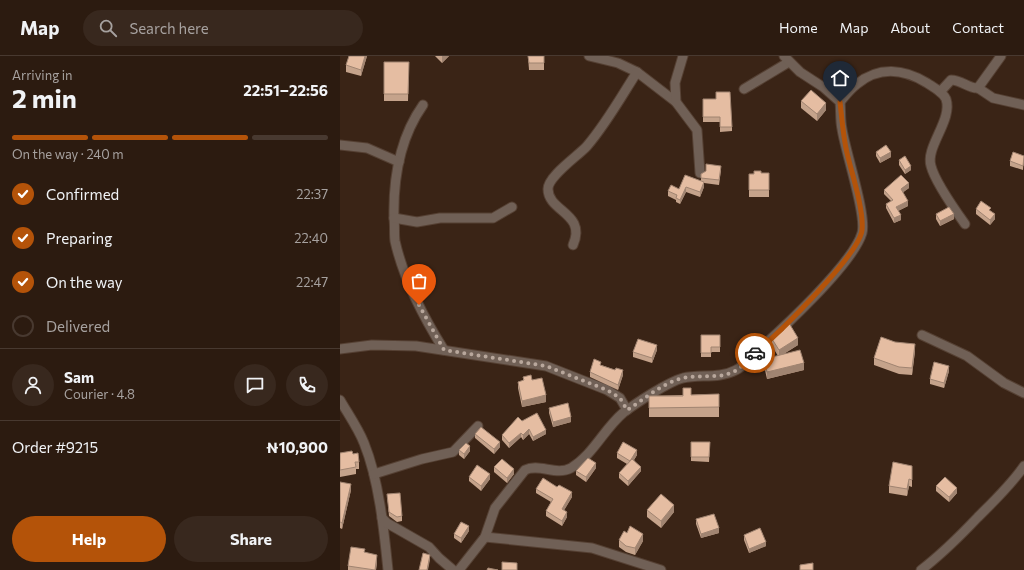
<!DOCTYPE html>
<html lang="en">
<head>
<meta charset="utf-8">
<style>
	:root { --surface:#2c1b10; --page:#38281e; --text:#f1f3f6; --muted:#a6a19f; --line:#483930; --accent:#b45309 }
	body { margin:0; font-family:Commissioner,sans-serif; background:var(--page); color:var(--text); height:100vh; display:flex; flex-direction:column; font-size:15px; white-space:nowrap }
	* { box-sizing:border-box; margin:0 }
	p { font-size:13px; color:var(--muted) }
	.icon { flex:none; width:22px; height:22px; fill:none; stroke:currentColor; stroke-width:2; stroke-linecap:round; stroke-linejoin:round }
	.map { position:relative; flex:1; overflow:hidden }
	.side { display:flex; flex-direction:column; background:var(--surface); width:340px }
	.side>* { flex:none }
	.pin { position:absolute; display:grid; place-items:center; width:34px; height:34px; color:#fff; margin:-41px -17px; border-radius:50% 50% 50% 0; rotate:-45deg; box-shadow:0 0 4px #0007 }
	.pin .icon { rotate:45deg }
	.courier { position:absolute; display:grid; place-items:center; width:40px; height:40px; margin:-20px; border:3px solid #b45309; border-radius:50%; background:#fff; color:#222; box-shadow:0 1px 5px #0007 }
	.head em { font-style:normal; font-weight:700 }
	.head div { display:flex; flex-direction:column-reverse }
	.head { display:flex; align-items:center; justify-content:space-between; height:68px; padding:0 12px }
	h1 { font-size:26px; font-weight:700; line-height:30px }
	.bar { display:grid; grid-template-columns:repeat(4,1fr); gap:6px 4px; align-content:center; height:48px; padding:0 12px }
	.bar i { height:5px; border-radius:3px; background:var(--line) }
	.bar .active { background:var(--accent) }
	.bar p { grid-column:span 4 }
	.line { display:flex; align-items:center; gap:10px; padding:0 12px; border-top:1px solid var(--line) }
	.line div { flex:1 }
	.round { display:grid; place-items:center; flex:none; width:42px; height:42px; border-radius:21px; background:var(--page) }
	ol { padding:0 12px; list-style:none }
	li { display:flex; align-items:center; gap:12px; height:44px }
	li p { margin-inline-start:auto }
	li .icon { padding:4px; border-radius:50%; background:var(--accent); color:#fff; stroke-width:4 }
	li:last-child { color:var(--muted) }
	li i { width:22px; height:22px; border:2px solid var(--line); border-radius:50% }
	.button { display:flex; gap:8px; margin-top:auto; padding:8px 12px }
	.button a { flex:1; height:46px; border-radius:24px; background:var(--accent); color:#fff; font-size:16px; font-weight:700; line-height:46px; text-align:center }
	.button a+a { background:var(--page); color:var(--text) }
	header { display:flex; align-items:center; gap:24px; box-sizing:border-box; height:56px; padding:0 20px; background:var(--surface); border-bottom:1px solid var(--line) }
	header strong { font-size:19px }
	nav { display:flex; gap:22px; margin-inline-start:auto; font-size:14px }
	.search { width:280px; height:36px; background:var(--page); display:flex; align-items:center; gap:10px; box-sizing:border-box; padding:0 14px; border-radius:22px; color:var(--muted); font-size:15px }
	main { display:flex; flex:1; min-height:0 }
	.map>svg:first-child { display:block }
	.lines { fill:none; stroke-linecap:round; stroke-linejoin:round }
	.minor-casing { stroke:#554033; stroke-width:11 }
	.minor { stroke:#706056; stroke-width:9 }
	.wall { fill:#c5a38b }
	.shaded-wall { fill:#a08471 }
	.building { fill:#e5bda2; stroke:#a08471 }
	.done { stroke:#b8a79c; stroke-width:4; stroke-dasharray:0 7.2 }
	.route { stroke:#b45309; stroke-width:5 }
</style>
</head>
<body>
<header>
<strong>Map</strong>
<div class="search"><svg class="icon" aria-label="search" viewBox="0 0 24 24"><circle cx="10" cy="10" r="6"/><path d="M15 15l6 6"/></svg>Search here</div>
<nav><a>Home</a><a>Map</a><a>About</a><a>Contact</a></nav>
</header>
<main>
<section class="side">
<div class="head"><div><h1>2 min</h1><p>Arriving in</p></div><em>22:51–22:56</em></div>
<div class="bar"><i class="active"></i><i class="active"></i><i class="active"></i><i></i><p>On the way · 240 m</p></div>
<ol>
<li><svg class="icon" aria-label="check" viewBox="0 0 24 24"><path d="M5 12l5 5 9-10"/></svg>Confirmed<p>22:37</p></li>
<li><svg class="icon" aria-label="check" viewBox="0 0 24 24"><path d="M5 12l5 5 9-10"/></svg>Preparing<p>22:40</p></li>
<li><svg class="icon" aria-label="check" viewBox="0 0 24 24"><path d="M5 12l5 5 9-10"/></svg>On the way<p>22:47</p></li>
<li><i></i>Delivered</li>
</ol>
<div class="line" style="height:72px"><a class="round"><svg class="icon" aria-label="person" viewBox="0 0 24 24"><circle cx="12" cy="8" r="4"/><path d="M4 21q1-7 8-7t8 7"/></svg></a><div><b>Sam</b><p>Courier · 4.8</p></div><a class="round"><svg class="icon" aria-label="chat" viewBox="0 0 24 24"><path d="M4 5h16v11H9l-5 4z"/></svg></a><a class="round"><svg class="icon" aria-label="phone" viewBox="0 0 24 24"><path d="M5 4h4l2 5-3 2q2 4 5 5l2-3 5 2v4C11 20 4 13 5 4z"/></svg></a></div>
<div class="line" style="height:52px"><div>Order #9215</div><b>₦10,900</b></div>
<div class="button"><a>Help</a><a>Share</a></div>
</section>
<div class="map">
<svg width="684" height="514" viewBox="0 0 684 514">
	<rect width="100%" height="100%" fill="#3a2416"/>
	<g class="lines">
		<defs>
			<g id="minor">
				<polyline points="249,0 278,7 297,16 336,46"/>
				<polyline points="343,0 335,27 336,46 357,74 360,117"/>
				<polyline points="638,32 653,42 684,49"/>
				<polyline points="404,33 449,6"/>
				<path d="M600,36L611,24C622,24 629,33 638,32L661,0"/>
				<path d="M500,46C505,40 510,33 517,28C539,10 564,13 587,27C593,31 603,36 606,43C613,64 585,91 591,110C595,126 615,154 625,168"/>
				<path d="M83,49C59,83 53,124 54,163C55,170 54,178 55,185C63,221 84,262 104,294"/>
				<polyline points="0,89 27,92 59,106"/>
				<polyline points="54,162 77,166 100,162 153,162 172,151"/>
				<path d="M233,189C247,157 208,156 208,133C208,120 238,100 247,90C266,68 281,41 297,16"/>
				<polyline points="582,279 627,300 664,327 684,337"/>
				<polyline points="0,293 32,289 76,290 206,310 267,334 280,342 287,354"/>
				<path d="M0,344C8,358 18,372 24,387C39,424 44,474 48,514"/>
				<polyline points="34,418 82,403 113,396 138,370"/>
				<polyline points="42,462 47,467 89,491 99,502 113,514"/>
				<polyline points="145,481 252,492 321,514"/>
				<path d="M119,514L145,481L155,452L185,414C199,407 216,420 231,412C253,399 264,373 283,357C296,347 328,326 343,322C360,318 379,323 396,314C403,311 408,303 414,298C440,275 513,208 522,177C527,160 505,94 502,73C500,64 501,55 500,46L483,31L460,16L444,0"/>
				<path d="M581,514C602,498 620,480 638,461C654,445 671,429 684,410"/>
			</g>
		</defs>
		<use href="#minor" class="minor-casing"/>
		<use href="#minor" class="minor"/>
	</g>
	<g class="wall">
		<polygon points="27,0 21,20 6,16 6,9"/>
		<polygon points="95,0 109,0 102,7"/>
		<polygon points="188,0 204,0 204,14 189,14"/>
		<polygon points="44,6 69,6 68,45 44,45"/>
		<polygon points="363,43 392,71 392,75 380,76 380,66 363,66"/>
		<polygon points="461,45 486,54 477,65 461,52"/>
		<polygon points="536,96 551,101 540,107 536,100"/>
		<polygon points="684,100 683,114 670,110 670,105"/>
		<polygon points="559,104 571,114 565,118 559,109"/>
		<polygon points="381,114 379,129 364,127 364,131 360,141 346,136 340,148 336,146 336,144 328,140 328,135 339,133 361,125 361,118"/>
		<polygon points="429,117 429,141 409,141 409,118"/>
		<polygon points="569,132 563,136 568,150 558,155 561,164 554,167 546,152 546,148 551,145 544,138 544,134"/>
		<polygon points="636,153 651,155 655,163 650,169 636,158"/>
		<polygon points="596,158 614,163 600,170 596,163"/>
		<polygon points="443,272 458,289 442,299 464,314 427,323 424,310 424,303 438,300 432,290 432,283 443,275"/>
		<polygon points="361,279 380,279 380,296 371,296 371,301 361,301"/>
		<polygon points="317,294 312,307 293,301 293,296"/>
		<polygon points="575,295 572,319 559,318 534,309 534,302"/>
		<polygon points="261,309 275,314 283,319 278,334 250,321 250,316"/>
		<polygon points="609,315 604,332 590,328 590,323"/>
		<polygon points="183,321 192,324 206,346 182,351 178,332 178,326 183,325"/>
		<polygon points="379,338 379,361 309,361 309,340"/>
		<polygon points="209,352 231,366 213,371 209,357"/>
		<polygon points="182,365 206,378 193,385 189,378 183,384 181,381 169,392 162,384 162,379"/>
		<polygon points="135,378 160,391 154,398 135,382"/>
		<polygon points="351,386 370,386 369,406 351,405"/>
		<polygon points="119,394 130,395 124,403 119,399"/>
		<polygon points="0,397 13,398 19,406 19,413 16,413 16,418 0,421"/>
		<polygon points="277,397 297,399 294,404 301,415 288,430 279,422 279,417 287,408 277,402"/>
		<polygon points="572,410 572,431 569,430 567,440 549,437 549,430"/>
		<polygon points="154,411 174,418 167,427 154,416"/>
		<polygon points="256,412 246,426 236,419 236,415"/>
		<polygon points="129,421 150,423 141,435 129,425"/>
		<polygon points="0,426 11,434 2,473 0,472"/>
		<polygon points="596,430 617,437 609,446 596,435"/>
		<polygon points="196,433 232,441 224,454 227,461 222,470 206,460 206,455 211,446 196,437"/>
		<polygon points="47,438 62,460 62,465 57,466 49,460"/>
		<polygon points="307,454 334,456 321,472 307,461"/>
		<polygon points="356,463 379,477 361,482 356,468"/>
		<polygon points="129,475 121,487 114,482 114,478"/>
		<polygon points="404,479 426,490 409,497 404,484"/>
		<polygon points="279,484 303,485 295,499 286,496 279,491"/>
		<polygon points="25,497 37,506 36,514 8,514 8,510"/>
	</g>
	<g class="shaded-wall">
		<polygon points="25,0 27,0 21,20 21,14"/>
		<polygon points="102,0 109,0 102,7"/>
		<polygon points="486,47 486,54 477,65 477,58"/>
		<polygon points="551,96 551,101 540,107 540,102"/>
		<polygon points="571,110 571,114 565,118 565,114"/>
		<polygon points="364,126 364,131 360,141 360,136"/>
		<polygon points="569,127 569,132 561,138 561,133"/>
		<polygon points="346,131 346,136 340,148 340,144"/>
		<polygon points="568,145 568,150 556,156 556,151"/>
		<polygon points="614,158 614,163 600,170 600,165"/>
		<polygon points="655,158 655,163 650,169 650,164"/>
		<polygon points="561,159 561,164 554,167 554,162"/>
		<polygon points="458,282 458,289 439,301 439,294"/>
		<polygon points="575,288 575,295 572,319 572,312"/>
		<polygon points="317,289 317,294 312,307 312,302"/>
		<polygon points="464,307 464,314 427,323 427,316"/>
		<polygon points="609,310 609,315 604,332 604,327"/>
		<polygon points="283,314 283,319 278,334 278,329"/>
		<polygon points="206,339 206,346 182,351 182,345"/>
		<polygon points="231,361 231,366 213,371 213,366"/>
		<polygon points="189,373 189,378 183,384 183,379"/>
		<polygon points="206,374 206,378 193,385 193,381"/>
		<polygon points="181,377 181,381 169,392 169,387"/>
		<polygon points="160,386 160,391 154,398 154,393"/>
		<polygon points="130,390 130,395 124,403 124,398"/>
		<polygon points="297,394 297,399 290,410 290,405"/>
		<polygon points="256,407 256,412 246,426 246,421"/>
		<polygon points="301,411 301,415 288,430 288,425"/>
		<polygon points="174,413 174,418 167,427 167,422"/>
		<polygon points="150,418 150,423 141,435 141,430"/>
		<polygon points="569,423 569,430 567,440 567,433"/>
		<polygon points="11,428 11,434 2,473 2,467"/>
		<polygon points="617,432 617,437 609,446 609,441"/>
		<polygon points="232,436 232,441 222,458 222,453"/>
		<polygon points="334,449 334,456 321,472 321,465"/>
		<polygon points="227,456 227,461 222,470 222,465"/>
		<polygon points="129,470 129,475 121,487 121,482"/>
		<polygon points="379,472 379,477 361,482 361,478"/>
		<polygon points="303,478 303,485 295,499 295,492"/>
		<polygon points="426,486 426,490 409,497 409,493"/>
		<polygon points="37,499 37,506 36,514 35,514"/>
		<polygon points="90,499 90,504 88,514 87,514"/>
	</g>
	<g class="building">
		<polygon points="9,0 25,0 21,14 6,9"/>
		<polygon points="188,0 204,0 204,7 189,7"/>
		<polygon points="44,6 69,6 68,38 44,38"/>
		<polygon points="471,34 486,47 477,58 461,45"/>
		<polygon points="376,36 390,36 392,71 380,71 380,61 363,61 363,43 376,43"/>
		<polygon points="546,89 551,96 540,102 536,96"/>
		<polygon points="673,96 684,100 683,110 670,105"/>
		<polygon points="565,100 571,110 565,114 559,104"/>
		<polygon points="366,108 381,110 379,124 361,122 361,118 366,115"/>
		<polygon points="414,115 421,115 421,117 429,117 429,134 409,134 409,118 414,118"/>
		<polygon points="345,119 364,126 360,136 346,131 340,144 336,142 337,139 328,135 331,129 339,133"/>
		<polygon points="561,119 569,127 561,133 568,145 556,151 561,159 554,162 546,148 553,144 544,134"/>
		<polygon points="641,145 651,152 649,154 655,158 650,164 636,153"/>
		<polygon points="609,151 614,158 600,165 596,158"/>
		<polygon points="449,267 458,282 439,294 432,283 444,274 443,272"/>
		<polygon points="361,279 380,279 380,291 371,291 371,297 361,297"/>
		<polygon points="541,281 555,286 575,288 572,312 559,311 534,302"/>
		<polygon points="298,283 317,289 312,302 293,296"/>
		<polygon points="460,294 464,307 427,316 424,303"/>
		<polygon points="254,303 261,306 260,309 275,314 276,312 283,314 278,329 250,316"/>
		<polygon points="594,306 609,310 604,327 590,323"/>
		<polygon points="191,319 192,324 202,322 206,339 182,345 178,326 184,324 183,321"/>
		<polygon points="343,332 351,332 351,339 379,338 379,351 309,352 309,340 343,340"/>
		<polygon points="228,347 231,361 213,366 209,352"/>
		<polygon points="197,357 206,374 193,381 189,373 183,379 181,377 169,387 162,379 178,361 182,365"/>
		<polygon points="141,371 160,386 154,393 135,378"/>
		<polygon points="283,386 297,394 290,405 277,397"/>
		<polygon points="351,386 370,386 369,401 351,401"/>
		<polygon points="126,387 130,390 124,398 119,394"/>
		<polygon points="12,395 13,398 18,397 19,406 15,406 16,411 0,414 0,397"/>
		<polygon points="248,402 256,407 246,421 236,415"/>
		<polygon points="162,403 174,413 167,422 154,411"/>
		<polygon points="292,403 301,411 288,425 279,417"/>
		<polygon points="553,406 572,410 572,424 569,423 567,433 549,430"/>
		<polygon points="137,409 150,418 141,430 129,421"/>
		<polygon points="605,421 617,432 609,441 596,430"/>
		<polygon points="203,422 217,431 219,429 232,436 222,453 227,456 222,465 206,455 213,443 196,433"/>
		<polygon points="0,426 11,428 2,467 0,466"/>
		<polygon points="60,437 62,460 57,461 49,456 47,438"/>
		<polygon points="321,438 334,449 321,465 307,454"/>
		<polygon points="374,458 379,472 361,478 356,463"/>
		<polygon points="121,466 129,470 121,482 114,478"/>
		<polygon points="290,470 303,478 295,492 286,490 279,484 284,475 287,477"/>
		<polygon points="420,472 426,486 409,493 404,479"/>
		<polygon points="11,491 25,493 24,496 37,499 35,514 8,510"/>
		<polygon points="83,497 90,499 87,514 79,514"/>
		<polygon points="162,506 177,507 177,514 162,514"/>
		<polygon points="473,507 473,514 460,514 460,509"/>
		<polygon points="148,512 158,514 147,514"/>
	</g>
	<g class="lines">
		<path class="done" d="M79,249L104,294L206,310L267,334L280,342L287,354C305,343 322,327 343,322C361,318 381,324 397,314C404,309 409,302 415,297"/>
		<path class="route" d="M415,297C437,279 520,198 522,174C524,154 512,118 507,97C503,80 502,63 500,46"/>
	</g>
</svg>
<div class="pin" style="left:79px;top:249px;background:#ea580c"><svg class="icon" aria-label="bag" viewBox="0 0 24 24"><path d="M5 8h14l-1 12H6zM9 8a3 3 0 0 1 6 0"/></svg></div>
<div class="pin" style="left:500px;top:46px;background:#1f2937"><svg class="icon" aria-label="home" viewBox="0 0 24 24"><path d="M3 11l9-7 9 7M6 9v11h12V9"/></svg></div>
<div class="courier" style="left:415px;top:297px"><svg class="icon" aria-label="car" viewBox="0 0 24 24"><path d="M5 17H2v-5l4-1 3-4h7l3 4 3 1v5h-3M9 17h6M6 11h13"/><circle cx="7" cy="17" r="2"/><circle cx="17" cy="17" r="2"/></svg></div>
</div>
</main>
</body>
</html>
